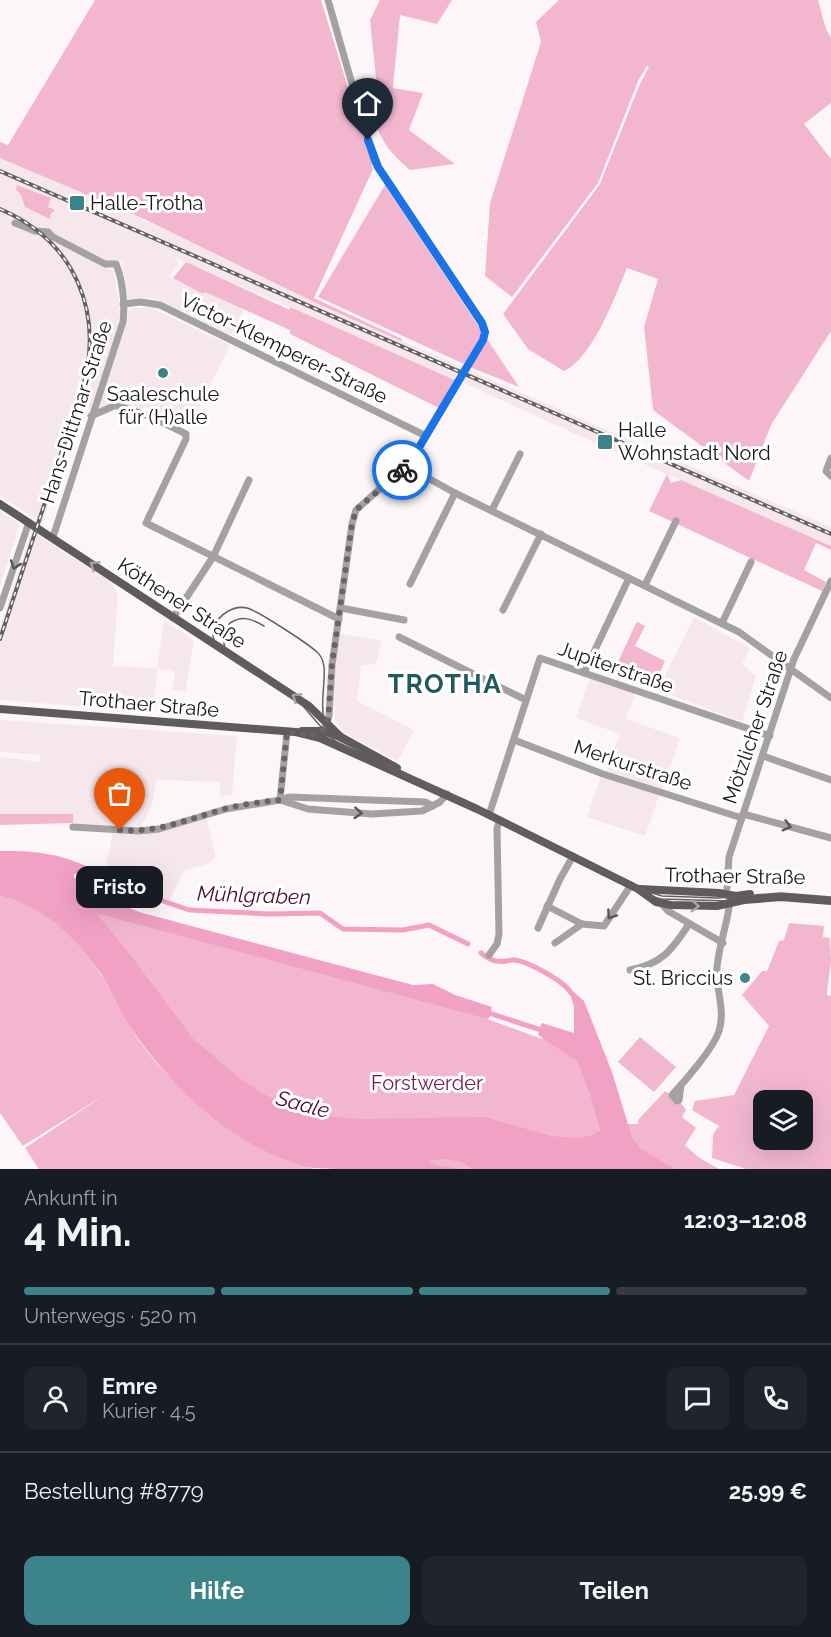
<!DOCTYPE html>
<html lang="de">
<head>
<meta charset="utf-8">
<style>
	:root { --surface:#171b24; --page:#20242c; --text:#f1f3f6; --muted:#9ea1a6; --line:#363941; --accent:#3c8489 }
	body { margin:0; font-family:Raleway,sans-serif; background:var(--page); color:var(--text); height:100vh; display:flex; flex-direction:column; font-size:22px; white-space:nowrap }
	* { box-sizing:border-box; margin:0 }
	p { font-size:20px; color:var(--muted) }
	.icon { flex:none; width:33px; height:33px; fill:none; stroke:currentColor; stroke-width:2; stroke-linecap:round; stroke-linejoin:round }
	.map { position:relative; height:1169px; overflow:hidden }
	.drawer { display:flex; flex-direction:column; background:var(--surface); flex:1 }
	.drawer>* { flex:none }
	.buttons { position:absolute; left:753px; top:1090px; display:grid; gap:12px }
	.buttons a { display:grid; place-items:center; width:60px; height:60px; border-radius:12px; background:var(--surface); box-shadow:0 6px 24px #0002; font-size:30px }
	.pin { position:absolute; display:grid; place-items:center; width:51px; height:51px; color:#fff; margin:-62px -26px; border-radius:50% 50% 50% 0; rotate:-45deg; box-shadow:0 0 6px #0007 }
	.pin .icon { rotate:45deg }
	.courier { position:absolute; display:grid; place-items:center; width:60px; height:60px; margin:-30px; border:4px solid #1a73e8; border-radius:50%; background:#fff; color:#222; box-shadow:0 2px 8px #0007 }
	.bubble { position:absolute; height:42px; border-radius:12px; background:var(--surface); box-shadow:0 6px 24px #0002; font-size:20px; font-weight:700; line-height:42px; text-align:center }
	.headline em { font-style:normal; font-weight:700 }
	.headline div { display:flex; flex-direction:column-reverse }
	.headline { display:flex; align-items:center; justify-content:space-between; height:102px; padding:0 24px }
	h1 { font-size:39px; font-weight:700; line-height:45px }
	.bar { display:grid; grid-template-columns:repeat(4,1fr); gap:9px 6px; align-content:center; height:72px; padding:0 24px }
	.bar i { height:8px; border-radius:4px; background:var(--line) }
	.bar .current { background:var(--accent) }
	.bar p { grid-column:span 4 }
	.line { display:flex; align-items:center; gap:15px; padding:0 24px; border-top:2px solid var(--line) }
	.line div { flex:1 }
	.round { display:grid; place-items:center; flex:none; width:63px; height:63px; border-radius:12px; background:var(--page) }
	.cta { display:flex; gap:12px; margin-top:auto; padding:12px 24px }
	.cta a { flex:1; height:69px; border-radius:12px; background:var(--accent); color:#fff; font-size:24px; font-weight:700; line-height:69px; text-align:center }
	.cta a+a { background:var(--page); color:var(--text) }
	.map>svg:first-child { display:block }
	.built { fill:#f6e7ed }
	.green { fill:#f2b7cf; fill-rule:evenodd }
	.water { fill:#f1a1c4; fill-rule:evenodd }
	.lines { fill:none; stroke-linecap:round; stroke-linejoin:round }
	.canal { stroke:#f1a1c4; stroke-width:5 }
	.minor { stroke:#a4a1a2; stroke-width:7 }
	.major { stroke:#5f5a5c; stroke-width:8 }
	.tram { stroke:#646062; stroke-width:1.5 }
	.rail-casing { stroke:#646062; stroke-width:4 }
	.rail { stroke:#fff; stroke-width:1.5; stroke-dasharray:4.5; stroke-linecap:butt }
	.oneway { stroke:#585556 }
	.oneway2 { stroke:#a7a4a5 }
	.done { stroke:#696566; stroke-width:6; stroke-dasharray:0 10.8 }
	.route { stroke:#1a73e8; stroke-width:8 }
	.poi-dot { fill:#3c8489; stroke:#fff; stroke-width:2 }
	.labels { text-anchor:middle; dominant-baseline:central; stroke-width:6; stroke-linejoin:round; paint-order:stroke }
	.poi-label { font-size:20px; fill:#191718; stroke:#fff; text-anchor:start }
	.street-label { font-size:20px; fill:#191718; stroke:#fff }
	.park-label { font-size:20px; fill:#721849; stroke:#fff }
	.water-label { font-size:21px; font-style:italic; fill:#500b32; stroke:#fff }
	.district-label { font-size:26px; font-weight:bold; letter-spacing:1.5px; fill:#1f5a5e; stroke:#fff }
</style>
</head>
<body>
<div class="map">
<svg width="831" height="1169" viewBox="0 0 831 1169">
	<rect width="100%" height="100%" fill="#fdf6f8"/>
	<g class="built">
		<polygon points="0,157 195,243 313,301 462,367 461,370 467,372 469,370 831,527 831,546 571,432 462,382 463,380 456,377 455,379 173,257 179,264 169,276 203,293 205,291 244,309 231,335 164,302 151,298 128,299 122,262 106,261 54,241 114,271 120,312 118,328 90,410 81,407 42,524 40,537 111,582 115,589 118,596 113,666 157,668 164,620 194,641 185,692 172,690 175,672 158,668 152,712 0,700 0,628 32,530 34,530 37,520 0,496"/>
		<polygon points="132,308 151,308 230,345 189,428 147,407 138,410 115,402 101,409 99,407 127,323 128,311"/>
		<polygon points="0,511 19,524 19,527 0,585"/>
		<polygon points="694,617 750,648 742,664 756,676 742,722 658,690"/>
		<polygon points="341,634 382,641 376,664 361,665 357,701 414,730 398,761 343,732 335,720 334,665"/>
		<polygon points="590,678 635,693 626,719 680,738 662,790 607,771 620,734 576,718"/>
		<polygon points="0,720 237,736 232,795 220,796 220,782 157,780 152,805 141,827 73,823 73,815 0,814 0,757 40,762 40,755 0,752"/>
		<polygon points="601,776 659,795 645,836 587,817"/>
		<polygon points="206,817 216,857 209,863 183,871 183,874 168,902 103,880 113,832 171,825 172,829"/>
	</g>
	<g class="green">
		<polygon points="95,0 321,0 373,169 314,298 402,339 401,341 312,301 144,219 0,158 0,142 8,145"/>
		<path d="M380,0H452L437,24L400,15L393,88L423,93L409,130L455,164L410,170C387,150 381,141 372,113L378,98L370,20Z"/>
		<path d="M559,0H818L826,29L831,38V103L804,124L831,159V331L771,425L749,481L653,410L644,327L658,279L627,268C615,296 593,358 564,371L528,349L503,314L600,184L639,86L649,67L647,66L639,79L598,183L512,297L485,276L490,203L541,42L536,22Z"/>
		<polygon points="17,185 51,198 48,207 55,210 51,214 50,219 25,207 21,195 16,189"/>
		<polygon points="385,185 481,330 480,337 464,364 318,297"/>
		<polygon points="186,262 290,310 290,307 455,380 439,408 290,334 290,330 205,292 203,294 173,278"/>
		<polygon points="487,339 519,387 470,367"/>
		<polygon points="667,474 671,483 681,480 831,546 831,550 816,543 804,570 826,582 822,591 649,511"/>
		<polygon points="638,622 645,626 635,646 665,661 654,687 613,673 636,623"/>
		<polygon points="0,814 73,814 73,823 0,825"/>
		<path d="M0,896C44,905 81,942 104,979C113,995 120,1012 130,1027C140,1043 157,1065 170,1077C182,1089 196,1098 209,1108C242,1134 273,1161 315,1169H39L25,1148L106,1094L23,1146L0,1113Z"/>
		<polygon points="88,906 482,1017 542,1039 544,1035 577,1061 587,1080 600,1129 596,1135 510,1169 423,1169 317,1114 262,1093 237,1077 194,1039 131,955"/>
		<path d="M789,923L824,926L823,937L830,938L831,962L827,992V995L831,996V1169H746L712,1158L713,1134L719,1126L692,1110L695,1101L734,1095L769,1026L742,995L762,971H767L779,941L784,940ZM764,1101H802V1140H764Z"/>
		<polygon points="640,1037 676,1067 654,1092 618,1062"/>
		<polygon points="665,1091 679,1100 686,1110 682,1117 696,1128 685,1145 698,1157 719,1169 676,1169 642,1149 632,1137 627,1124 638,1124 638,1120"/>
	</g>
	<path class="water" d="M0,851C42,850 64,855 103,873V883L76,873L73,876L75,878L96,894L139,912L413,985L433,984L455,995L492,1007L491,1011L540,1027L542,1023L574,1033V1007L568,987L584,1001L612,1072L632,1137L642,1149L676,1169H471C463,1158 441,1158 429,1161L435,1165L461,1169C426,1169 391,1169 355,1169C340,1169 321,1169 305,1167C230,1144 174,1090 130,1027C119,1011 112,992 102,975C78,940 43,905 0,896ZM96,913L488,1019L490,1016L539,1032L538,1035L577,1061L590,1094L600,1130L591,1136L574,1138L551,1136L485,1117L362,1119L323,1116L292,1105L262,1093L238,1077L194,1039L131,955Z"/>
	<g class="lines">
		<g class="canal">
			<polyline points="99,879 189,910 270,914 320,913 343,929 403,930 429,925 468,944"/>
			<path d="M481,953C488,959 496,963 506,961C509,961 513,959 515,960C529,962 564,981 571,993"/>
		</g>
		<g class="minor">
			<path d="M15,223L35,231L48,232L53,237L105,264H116C123,281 125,304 123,322L53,537"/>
			<polyline points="123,304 141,302 160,305 426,436"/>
			<polyline points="91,416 114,406 119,406 152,417 186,434 186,439 146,523 339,619"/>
			<polyline points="831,458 826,471 831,476"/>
			<polyline points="406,466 455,493 739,632 831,698"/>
			<polyline points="492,510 520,454"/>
			<polyline points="410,584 455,493"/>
			<polyline points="645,585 676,521"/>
			<polyline points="0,608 29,522"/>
			<polyline points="341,608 404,620"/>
			<polyline points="503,610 541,534"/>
			<polyline points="173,618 213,557 249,480"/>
			<polyline points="722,623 751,562"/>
			<polyline points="399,637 526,700"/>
			<polyline points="584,673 629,578"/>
			<polyline points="325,727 329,716 332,665 352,524 356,510 412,460 483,340 485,332 482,323 374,161 328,0"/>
			<polyline points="514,740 603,774 742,818"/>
			<polyline points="763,756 831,780"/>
			<polyline points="280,800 308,809 372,814 422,811 440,802 447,794"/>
			<polyline points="280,800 287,732"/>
			<polyline points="743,814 831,838"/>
			<polyline points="489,815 540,658 770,736"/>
			<polyline points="73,827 139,831 159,829 226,809 280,800 289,797 425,802 433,806"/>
			<polyline points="727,888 729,857 794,659 831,581"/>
			<polyline points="661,903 668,911 723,943"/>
			<polyline points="547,906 582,924 604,926 631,885"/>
			<polyline points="538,928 560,879 573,856"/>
			<polyline points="555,943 582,924"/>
			<polyline points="489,955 497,944 499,934 497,828 500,820"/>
			<path d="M630,970C662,964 672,950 689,924"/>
			<path d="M681,1085L679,1100L677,1101L672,1095C685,1081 713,1049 719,1031C726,1008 715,990 717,967C719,947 726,927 729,908V900"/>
		</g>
		<g class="major">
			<polyline points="0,504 309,706 341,737"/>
			<polyline points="0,709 296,732 320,738 477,809 638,889 656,902 671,905 717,906 744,900 781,897 831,901"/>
			<polyline points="302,731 322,731 341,737 397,768"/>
			<polyline points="640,889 719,893 736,896 750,894"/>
		</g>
		<g class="tram">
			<path d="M229,655C221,645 223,633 230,623C243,615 252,619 264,626"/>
			<path d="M831,897L781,893L718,898L662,896L646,891L338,740C306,717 337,669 317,652C307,643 258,611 247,608C234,605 219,614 214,627C211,636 215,645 221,651L303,706L328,735L341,745L597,869L644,894L661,899L729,901L781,896L831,900"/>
		</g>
		<defs>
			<g id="rail">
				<polyline points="0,171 831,534"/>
				<path d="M0,209C75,241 105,312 82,390L0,639"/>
			</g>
		</defs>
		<use href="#rail" class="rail-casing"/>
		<use href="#rail" class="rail"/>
	</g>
	<defs><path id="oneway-chevron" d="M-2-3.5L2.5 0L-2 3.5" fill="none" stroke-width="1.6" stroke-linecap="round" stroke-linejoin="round" transform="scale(1.5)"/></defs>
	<g class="oneway">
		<use href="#oneway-chevron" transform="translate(15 565) rotate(109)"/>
		<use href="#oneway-chevron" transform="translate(358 813) rotate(4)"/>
		<use href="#oneway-chevron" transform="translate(787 826) rotate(15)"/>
		<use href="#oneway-chevron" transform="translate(611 915) rotate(124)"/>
	</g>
	<g class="oneway2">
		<use href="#oneway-chevron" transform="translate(94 565) rotate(-146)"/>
		<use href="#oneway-chevron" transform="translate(296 697) rotate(-146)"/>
		<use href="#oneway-chevron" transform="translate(695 906) rotate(2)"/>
	</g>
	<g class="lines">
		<path class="done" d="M120,830C159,833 188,819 224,809C242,804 261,802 280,800L287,732L310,736L322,731L328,721L332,664L352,524L356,510L402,470"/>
		<polyline class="route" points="368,140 378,167 482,323 485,332 483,340 412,459 402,470"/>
	</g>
	<g class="poi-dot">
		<rect x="69" y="195" width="16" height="16" rx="3"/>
		<circle cx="163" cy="373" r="6"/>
		<rect x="597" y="434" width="16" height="16" rx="3"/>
		<circle cx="745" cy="978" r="6"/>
	</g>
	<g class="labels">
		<g class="poi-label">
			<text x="90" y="203">Halle-Trotha</text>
			<text x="163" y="394" text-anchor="middle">Saaleschule<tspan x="163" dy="23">für (H)alle</tspan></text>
			<text x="618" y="430">Halle<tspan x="618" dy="23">Wohnstadt Nord</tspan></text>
			<text x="733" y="978" text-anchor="end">St. Briccius</text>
		</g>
		<g class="street-label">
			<text transform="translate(284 348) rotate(26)">Victor-Klemperer-Straße</text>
			<text transform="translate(76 412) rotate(-72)">Hans-Dittmar-Straße</text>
			<text transform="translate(182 603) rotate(33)">Köthener Straße</text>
			<text transform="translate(616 667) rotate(19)">Jupiterstraße</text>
			<text transform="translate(149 704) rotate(5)">Trothaer Straße</text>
			<text transform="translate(755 727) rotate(-71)">Mötzlicher Straße</text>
			<text transform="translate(633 765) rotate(18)">Merkurstraße</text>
			<text transform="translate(735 876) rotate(1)">Trothaer Straße</text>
		</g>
		<g class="park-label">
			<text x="427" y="1083">Forstwerder</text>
		</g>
		<g class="water-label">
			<text transform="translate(254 895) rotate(2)">Mühlgraben</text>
			<text transform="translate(303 1104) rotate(15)">Saale</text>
		</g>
		<g class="district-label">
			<text x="445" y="684">TROTHA</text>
		</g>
	</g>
</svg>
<div class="buttons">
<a><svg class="icon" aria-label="layers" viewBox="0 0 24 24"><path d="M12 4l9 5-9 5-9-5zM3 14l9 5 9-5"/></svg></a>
</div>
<div class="pin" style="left:120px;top:830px;background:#ea580c"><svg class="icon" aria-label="bag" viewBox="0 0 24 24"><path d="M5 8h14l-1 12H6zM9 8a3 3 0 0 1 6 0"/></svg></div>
<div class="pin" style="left:368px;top:140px;background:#1f2937"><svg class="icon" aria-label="home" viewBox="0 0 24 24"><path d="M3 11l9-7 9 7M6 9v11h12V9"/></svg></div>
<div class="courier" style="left:402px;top:470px"><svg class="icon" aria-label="bike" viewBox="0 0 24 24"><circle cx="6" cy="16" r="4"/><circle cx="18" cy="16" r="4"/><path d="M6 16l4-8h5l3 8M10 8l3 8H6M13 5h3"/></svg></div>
<div class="bubble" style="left:76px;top:866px;width:87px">Fristo</div>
</div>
<section class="drawer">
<div class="headline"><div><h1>4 Min.</h1><p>Ankunft in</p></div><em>12:03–12:08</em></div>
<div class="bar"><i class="current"></i><i class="current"></i><i class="current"></i><i></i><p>Unterwegs · 520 m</p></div>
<div class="line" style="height:108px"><a class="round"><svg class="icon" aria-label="person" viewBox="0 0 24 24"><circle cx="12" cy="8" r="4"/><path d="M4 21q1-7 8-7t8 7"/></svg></a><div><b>Emre</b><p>Kurier · 4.5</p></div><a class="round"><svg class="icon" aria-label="chat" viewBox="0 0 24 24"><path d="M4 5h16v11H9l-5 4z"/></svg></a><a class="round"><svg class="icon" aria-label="phone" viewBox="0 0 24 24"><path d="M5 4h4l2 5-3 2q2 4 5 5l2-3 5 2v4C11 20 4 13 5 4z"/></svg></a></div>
<div class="line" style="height:78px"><div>Bestellung #8779</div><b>25.99 €</b></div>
<div class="cta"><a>Hilfe</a><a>Teilen</a></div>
</section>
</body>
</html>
